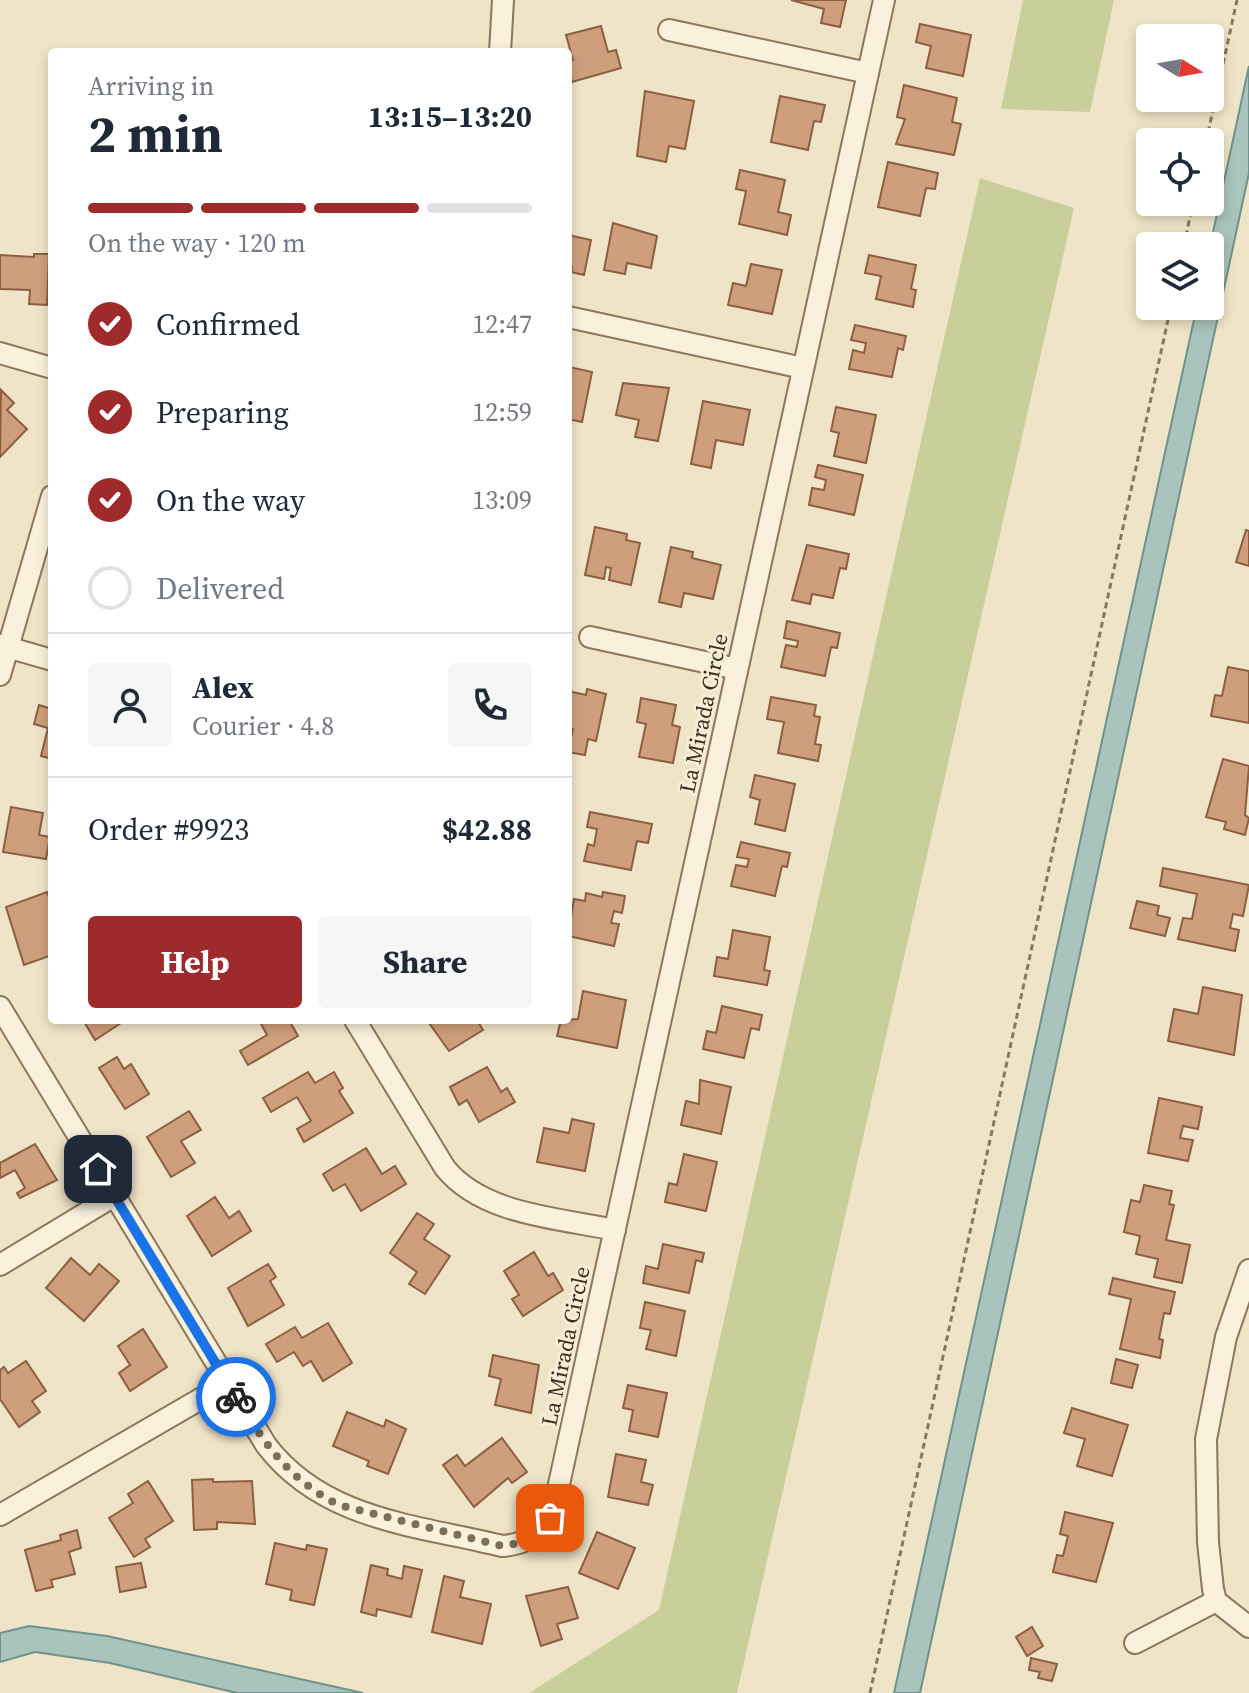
<!DOCTYPE html>
<html lang="en">
<head>
<meta charset="utf-8">
<style>
	:root { --surface:#fff; --page:#f6f6f7; --text:#1f2937; --muted:#747a83; --line:#e0e1e3; --accent:#9e2a2b }
	body { margin:0; font-family:"Source Serif 4",serif; background:var(--page); color:var(--text); height:100vh; display:flex; flex-direction:column; font-size:30px; white-space:nowrap }
	* { box-sizing:border-box; margin:0 }
	p { font-size:26px; color:var(--muted) }
	.icon { flex:none; width:44px; height:44px; fill:none; stroke:currentColor; stroke-width:2; stroke-linecap:round; stroke-linejoin:round }
	.map { position:relative; flex:1; overflow:hidden }
	.details { position:absolute; left:48px; top:48px; width:524px; height:976px; display:flex; flex-direction:column; background:var(--surface); border-radius:8px; box-shadow:0 4px 12px #0003 }
	.details>* { flex:none }
	.needle { width:52px; rotate:101deg }
	.tools { position:absolute; left:1136px; top:24px; display:grid; gap:16px }
	.tools a { display:grid; place-items:center; width:88px; height:88px; border-radius:8px; background:var(--surface); box-shadow:0 4px 12px #0003; font-size:40px }
	.pin { position:absolute; display:grid; place-items:center; width:68px; height:68px; color:#fff; margin:-34px; border-radius:16px; box-shadow:0 4px 12px #0006 }
	.courier { position:absolute; display:grid; place-items:center; width:80px; height:80px; margin:-40px; border:6px solid #1a73e8; border-radius:50%; background:#fff; color:#222; box-shadow:0 2px 10px #0007 }
	.head em { font-style:normal; font-weight:700 }
	.head div { display:flex; flex-direction:column-reverse }
	.head { display:flex; align-items:center; justify-content:space-between; height:136px; padding:0 40px }
	h1 { font-size:52px; font-weight:700; line-height:60px }
	.bar { display:grid; grid-template-columns:repeat(4,1fr); gap:12px 8px; align-content:center; height:96px; padding:0 40px }
	.bar i { height:10px; border-radius:6px; background:var(--line) }
	.bar .on { background:var(--accent) }
	.bar p { grid-column:span 4 }
	.line { display:flex; align-items:center; gap:20px; padding:0 40px; border-top:2px solid var(--line) }
	.line div { flex:1 }
	.round { display:grid; place-items:center; flex:none; width:84px; height:84px; border-radius:8px; background:var(--page) }
	ol { padding:0 40px; list-style:none }
	li { display:flex; align-items:center; gap:24px; height:88px }
	li p { margin-inline-start:auto }
	li .icon { padding:8px; border-radius:50%; background:var(--accent); color:#fff; stroke-width:4 }
	li:last-child { color:var(--muted) }
	li i { width:44px; height:44px; border:4px solid var(--line); border-radius:50% }
	.primary-button { display:flex; gap:16px; margin-top:auto; padding:16px 40px }
	.primary-button a { flex:1; height:92px; border-radius:8px; background:var(--accent); color:#fff; font-size:32px; font-weight:700; line-height:92px; text-align:center }
	.primary-button a+a { background:var(--page); color:var(--text) }
	.map>svg:first-child { display:block }
	.green { fill:#c9cf9b }
	.water { fill:#a9c4bc; stroke:#6f938a; stroke-width:2 }
	.building { fill:#cf9f7d; stroke:#8d5f41; stroke-width:2 }
	.lines { fill:none; stroke-linecap:round; stroke-linejoin:round }
	.minor-casing { stroke:#8d765c; stroke-width:24 }
	.path { stroke:#8d765c; stroke-width:3; stroke-dasharray:6 4; stroke-linecap:butt }
	.minor { stroke:#faf1dc; stroke-width:20 }
	.done { stroke:#7c6e5b; stroke-width:8; stroke-dasharray:0 14.4 }
	.route { stroke:#1a73e8; stroke-width:10 }
	.labels { text-anchor:middle; dominant-baseline:central; stroke-width:6; stroke-linejoin:round; paint-order:stroke }
	.street-label { font-size:22px; fill:#3d2e20; stroke:#f7eed8 }
</style>
</head>
<body>
<div class="map">
<svg width="1249" height="1693" viewBox="0 0 1249 1693">
	<rect width="100%" height="100%" fill="#f0e4c8"/>
	<g class="green">
		<polygon points="1023,0 1114,0 1090,112 1001,109"/>
		<polygon points="980,178 1074,208 737,1693 529,1693 659,1610"/>
	</g>
	<g class="water">
		<polygon points="1249,66 1249,173 920,1693 894,1693 1197,306 1210,306 1210,246"/>
		<polygon points="29,1626 107,1636 363,1693 237,1693 110,1663 35,1652 0,1662 0,1633"/>
	</g>
	<g class="building">
		<polygon points="791,0 846,0 840,27 821,23 824,9"/>
		<polygon points="920,24 971,35 963,76 926,68 931,46 916,42"/>
		<polygon points="601,26 608,52 616,50 621,68 572,82 568,61 573,60 566,35"/>
		<polygon points="904,85 957,98 952,122 961,124 954,155 896,144 905,119 897,117"/>
		<polygon points="645,91 694,101 685,149 669,146 666,162 637,156"/>
		<polygon points="780,96 825,105 821,122 814,121 808,150 771,142"/>
		<polygon points="888,162 938,173 935,189 926,188 920,216 878,207"/>
		<polygon points="740,170 785,180 778,212 791,215 787,235 739,224 746,191 736,189"/>
		<polygon points="613,223 657,236 651,268 627,263 625,274 604,270"/>
		<polygon points="568,235 591,240 584,275 571,272 572,267 568,266"/>
		<polygon points="34,254 49,254 47,305 29,304 30,290 0,289 0,255 34,257"/>
		<polygon points="869,255 916,265 911,289 916,290 913,307 876,299 881,276 865,273"/>
		<polygon points="751,264 782,270 772,314 728,305 733,283 746,286"/>
		<polygon points="855,325 906,336 903,350 898,348 892,377 849,369 853,350 864,353 866,343 851,340"/>
		<polygon points="569,367 592,372 582,422 568,419"/>
		<polygon points="623,383 669,388 658,441 635,437 639,420 616,415"/>
		<polygon points="1,390 14,403 7,410 27,429 0,457"/>
		<polygon points="703,401 750,410 743,445 716,440 711,468 691,464"/>
		<polygon points="836,407 876,415 866,463 834,456 839,433 831,431"/>
		<polygon points="818,465 863,475 854,515 809,505 812,488 824,490 826,480 815,477"/>
		<polygon points="595,527 627,534 626,540 640,543 631,585 609,580 611,568 606,567 604,579 585,575"/>
		<polygon points="1246,530 1249,531 1249,566 1236,562"/>
		<polygon points="807,545 849,554 846,569 840,568 833,598 812,594 810,604 792,600"/>
		<polygon points="671,547 693,552 692,558 721,565 713,599 684,593 681,607 659,602"/>
		<polygon points="787,621 840,633 837,648 831,647 825,676 781,667 786,645 797,647 798,641 784,638"/>
		<polygon points="1228,667 1249,671 1249,723 1211,716 1215,695 1222,696"/>
		<polygon points="587,689 606,694 596,741 588,739 585,755 568,752 573,729 568,728 568,691 586,695"/>
		<polygon points="771,697 816,705 814,716 820,717 815,744 821,745 818,761 778,753 784,722 767,719"/>
		<polygon points="641,698 676,705 672,725 680,727 673,763 639,757 646,724 637,722"/>
		<polygon points="39,705 52,709 52,759 41,756 48,728 34,724"/>
		<polygon points="1223,759 1249,766 1245,815 1249,818 1245,835 1224,829 1226,822 1206,817"/>
		<polygon points="755,775 795,784 785,831 755,824 760,800 750,797"/>
		<polygon points="11,807 43,813 39,835 50,837 46,859 3,852"/>
		<polygon points="590,812 652,824 648,843 637,841 631,870 584,861 588,844 594,846 597,829 587,827"/>
		<polygon points="741,842 790,853 787,867 782,866 775,896 731,886 736,865 747,867 749,859 737,857"/>
		<polygon points="1163,868 1249,885 1243,916 1233,914 1230,928 1239,930 1235,951 1178,939 1183,918 1192,919 1197,894 1160,886"/>
		<polygon points="47,892 52,906 52,955 24,965 6,907"/>
		<polygon points="603,892 625,896 622,913 614,911 611,923 619,924 614,946 568,936 574,899 585,901 586,893 602,897"/>
		<polygon points="1137,901 1159,906 1157,915 1170,918 1165,936 1130,928"/>
		<polygon points="733,930 770,937 764,970 770,971 767,985 714,976 717,957 728,959"/>
		<polygon points="1203,987 1242,995 1234,1055 1168,1041 1174,1009 1198,1014"/>
		<polygon points="583,991 626,1000 617,1048 557,1036 561,1020 578,1019"/>
		<polygon points="722,1006 762,1015 759,1030 751,1028 744,1058 703,1049 707,1031 716,1033"/>
		<polygon points="83,1020 124,1020 124,1021 95,1040"/>
		<polygon points="259,1020 289,1020 298,1036 248,1065 240,1051 267,1035"/>
		<polygon points="427,1020 477,1020 483,1030 449,1051"/>
		<polygon points="117,1057 124,1069 131,1064 149,1094 125,1109 99,1068"/>
		<polygon points="487,1067 501,1092 507,1088 515,1102 479,1122 467,1100 459,1105 450,1087"/>
		<polygon points="308,1072 315,1083 334,1072 343,1088 339,1091 353,1113 304,1142 297,1129 311,1121 297,1097 271,1112 263,1098"/>
		<polygon points="700,1080 731,1087 721,1134 681,1125 686,1101 699,1104"/>
		<polygon points="1159,1098 1202,1107 1198,1129 1183,1126 1180,1138 1193,1140 1188,1161 1148,1153"/>
		<polygon points="189,1111 201,1130 181,1141 195,1163 171,1177 147,1137"/>
		<polygon points="572,1119 594,1124 585,1171 537,1162 544,1128 569,1133"/>
		<polygon points="35,1144 57,1180 20,1198 17,1193 25,1188 15,1170 0,1178 0,1163"/>
		<polygon points="366,1148 382,1174 395,1166 406,1184 361,1211 345,1184 333,1191 323,1174"/>
		<polygon points="684,1154 717,1162 706,1211 665,1202 669,1183 677,1185"/>
		<polygon points="1144,1185 1172,1191 1169,1204 1174,1205 1166,1240 1190,1245 1182,1283 1154,1277 1158,1259 1136,1254 1140,1236 1124,1232 1131,1200 1140,1202"/>
		<polygon points="215,1197 229,1218 239,1211 251,1231 212,1256 187,1216"/>
		<polygon points="417,1213 434,1224 424,1239 450,1256 425,1294 409,1284 417,1272 390,1253"/>
		<polygon points="663,1244 704,1253 702,1262 696,1260 689,1293 643,1283 646,1266 658,1269"/>
		<polygon points="534,1252 548,1276 553,1273 563,1290 523,1316 512,1299 519,1295 504,1271"/>
		<polygon points="71,1258 90,1275 99,1264 119,1281 84,1321 46,1288"/>
		<polygon points="268,1264 276,1277 270,1281 284,1305 248,1326 228,1288"/>
		<polygon points="1113,1278 1175,1292 1170,1314 1164,1313 1159,1339 1163,1340 1160,1358 1120,1349 1131,1299 1109,1294"/>
		<polygon points="645,1302 685,1311 676,1356 646,1349 651,1330 640,1328"/>
		<polygon points="328,1323 352,1363 323,1381 311,1361 303,1366 294,1352 277,1362 266,1344 295,1327 302,1338"/>
		<polygon points="143,1329 167,1367 130,1391 119,1373 130,1365 118,1346"/>
		<polygon points="493,1355 539,1365 531,1413 495,1405 501,1379 489,1376"/>
		<polygon points="1116,1359 1138,1365 1132,1388 1111,1383"/>
		<polygon points="26,1361 46,1391 32,1401 40,1412 19,1427 0,1399 0,1370 4,1367 8,1373"/>
		<polygon points="628,1385 667,1393 658,1437 629,1431 633,1410 623,1408"/>
		<polygon points="1072,1408 1128,1425 1112,1476 1077,1466 1085,1439 1064,1433"/>
		<polygon points="347,1412 384,1427 386,1420 406,1429 388,1474 367,1466 369,1461 333,1446"/>
		<polygon points="502,1438 527,1472 512,1483 508,1478 474,1507 443,1465 457,1455 465,1466"/>
		<polygon points="616,1454 646,1460 641,1482 653,1485 648,1505 608,1497"/>
		<polygon points="213,1479 213,1482 252,1481 255,1524 217,1522 217,1529 194,1530 192,1480"/>
		<polygon points="148,1481 173,1521 145,1539 150,1547 134,1557 109,1518 133,1503 128,1494"/>
		<polygon points="1065,1512 1113,1523 1096,1582 1053,1572 1057,1555 1063,1556 1068,1536 1060,1534"/>
		<polygon points="77,1530 81,1548 69,1552 75,1574 51,1580 53,1587 36,1591 25,1550 61,1540 60,1535"/>
		<polygon points="597,1532 635,1548 618,1589 579,1573"/>
		<polygon points="275,1543 306,1550 307,1545 327,1549 314,1605 290,1600 292,1590 266,1584"/>
		<polygon points="141,1563 146,1587 120,1592 116,1567"/>
		<polygon points="371,1565 388,1569 387,1575 402,1579 404,1566 422,1570 411,1617 377,1609 376,1616 361,1612"/>
		<polygon points="444,1576 464,1581 460,1597 491,1604 482,1644 432,1632"/>
		<polygon points="568,1587 578,1618 557,1624 562,1639 541,1646 526,1596"/>
		<polygon points="1032,1627 1043,1646 1027,1656 1016,1637"/>
		<polygon points="1031,1658 1057,1664 1052,1681 1038,1678 1040,1672 1029,1670"/>
	</g>
	<g class="lines">
		<defs>
			<g id="minor">
				<polyline points="669,30 868,73"/>
				<polyline points="500,52 503,0"/>
				<polyline points="568,317 803,368"/>
				<polyline points="0,353 52,368"/>
				<polyline points="590,637 737,669"/>
				<polyline points="0,645 52,660"/>
				<polyline points="0,675 52,496"/>
				<path d="M0,1007L266,1445C323,1520 416,1525 502,1546C529,1544 545,1532 554,1507L884,0"/>
				<path d="M355,1020L445,1168C483,1215 559,1218 615,1230"/>
				<polyline points="0,1265 114,1196"/>
				<polyline points="1249,1270 1226,1337 1206,1439 1208,1542 1213,1589 1216,1601 1249,1627"/>
				<polyline points="0,1515 228,1383"/>
				<polyline points="1135,1643 1216,1601"/>
			</g>
		</defs>
		<use href="#minor" class="minor-casing"/>
		<g class="path">
			<polyline points="1206,142 1237,0"/>
			<polyline points="1184,246 1193,202"/>
			<polyline points="870,1693 1171,306"/>
		</g>
		<use href="#minor" class="minor"/>
	</g>
	<g class="lines">
		<path class="done" d="M236,1397C264,1443 289,1480 339,1505L502,1546L525,1542L550,1518"/>
		<polyline class="route" points="98,1169 236,1397"/>
	</g>
	<g class="labels">
		<g class="street-label">
			<text transform="translate(703 713) rotate(-78)">La Mirada Circle</text>
			<text transform="translate(565 1346) rotate(-78)">La Mirada Circle</text>
		</g>
	</g>
</svg>
<div class="tools">
<a><svg class="needle" viewBox="-14 -14 28 28"><path d="M0-13l5 13h-10z" fill="#e53935"/><path d="M0 13l5-13h-10z" fill="#747a83"/></svg></a>
<a><svg class="icon" aria-label="locate" viewBox="0 0 24 24"><circle cx="12" cy="12" r="6"/><path d="M12 2v4M12 18v4M2 12h4M18 12h4"/></svg></a>
<a><svg class="icon" aria-label="layers" viewBox="0 0 24 24"><path d="M12 4l9 5-9 5-9-5zM3 14l9 5 9-5"/></svg></a>
</div>
<div class="pin" style="left:550px;top:1518px;background:#ea580c"><svg class="icon" aria-label="bag" viewBox="0 0 24 24"><path d="M5 8h14l-1 12H6zM9 8a3 3 0 0 1 6 0"/></svg></div>
<div class="pin" style="left:98px;top:1169px;background:#1f2937"><svg class="icon" aria-label="home" viewBox="0 0 24 24"><path d="M3 11l9-7 9 7M6 9v11h12V9"/></svg></div>
<div class="courier" style="left:236px;top:1397px"><svg class="icon" aria-label="bike" viewBox="0 0 24 24"><circle cx="6" cy="16" r="4"/><circle cx="18" cy="16" r="4"/><path d="M6 16l4-8h5l3 8M10 8l3 8H6M13 5h3"/></svg></div>
<section class="details">
<div class="head"><div><h1>2 min</h1><p>Arriving in</p></div><em>13:15–13:20</em></div>
<div class="bar"><i class="on"></i><i class="on"></i><i class="on"></i><i></i><p>On the way · 120 m</p></div>
<ol>
<li><svg class="icon" aria-label="check" viewBox="0 0 24 24"><path d="M5 12l5 5 9-10"/></svg>Confirmed<p>12:47</p></li>
<li><svg class="icon" aria-label="check" viewBox="0 0 24 24"><path d="M5 12l5 5 9-10"/></svg>Preparing<p>12:59</p></li>
<li><svg class="icon" aria-label="check" viewBox="0 0 24 24"><path d="M5 12l5 5 9-10"/></svg>On the way<p>13:09</p></li>
<li><i></i>Delivered</li>
</ol>
<div class="line" style="height:144px"><a class="round"><svg class="icon" aria-label="person" viewBox="0 0 24 24"><circle cx="12" cy="8" r="4"/><path d="M4 21q1-7 8-7t8 7"/></svg></a><div><b>Alex</b><p>Courier · 4.8</p></div><a class="round"><svg class="icon" aria-label="phone" viewBox="0 0 24 24"><path d="M5 4h4l2 5-3 2q2 4 5 5l2-3 5 2v4C11 20 4 13 5 4z"/></svg></a></div>
<div class="line" style="height:104px"><div>Order #9923</div><b>$42.88</b></div>
<div class="primary-button"><a>Help</a><a>Share</a></div>
</section>
</div>
</body>
</html>
